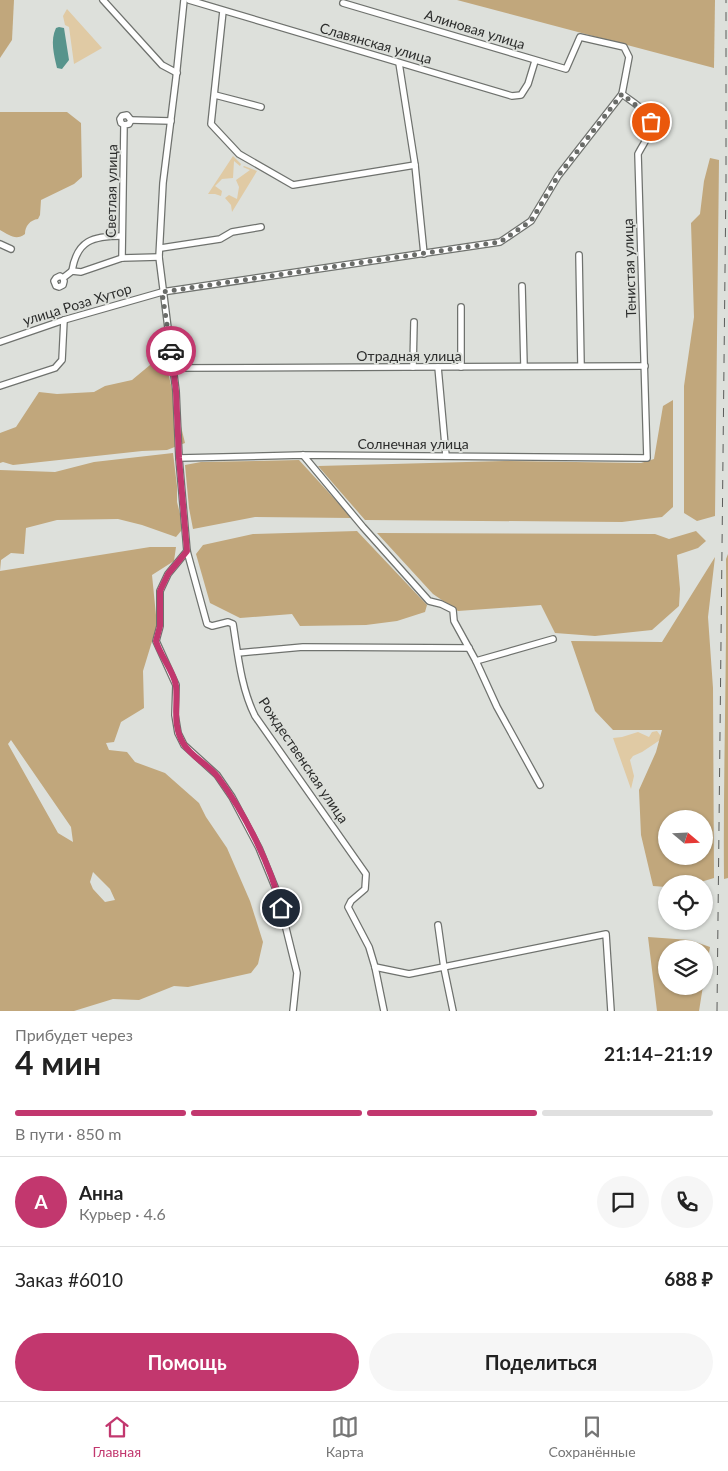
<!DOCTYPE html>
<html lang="ru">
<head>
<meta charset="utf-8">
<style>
	:root { --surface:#fff; --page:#f6f6f6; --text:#222; --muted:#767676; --line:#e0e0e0; --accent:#c2376e }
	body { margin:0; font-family:Lato,sans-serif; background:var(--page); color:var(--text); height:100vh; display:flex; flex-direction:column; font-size:19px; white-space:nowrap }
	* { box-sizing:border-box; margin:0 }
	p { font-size:16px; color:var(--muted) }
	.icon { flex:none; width:28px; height:28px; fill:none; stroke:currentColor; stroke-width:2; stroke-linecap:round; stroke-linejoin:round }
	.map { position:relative; height:1011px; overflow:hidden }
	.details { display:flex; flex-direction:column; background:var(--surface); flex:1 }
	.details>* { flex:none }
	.needle { width:32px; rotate:109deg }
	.fabs { position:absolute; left:658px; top:810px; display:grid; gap:10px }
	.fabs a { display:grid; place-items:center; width:55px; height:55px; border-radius:50%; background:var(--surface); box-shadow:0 1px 4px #0004; font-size:25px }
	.pin { position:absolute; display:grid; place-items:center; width:42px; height:42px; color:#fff; margin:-21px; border:2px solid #fff; border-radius:50%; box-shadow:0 1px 5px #0007 }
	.courier { position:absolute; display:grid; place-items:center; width:50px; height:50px; margin:-25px; border:4px solid #c2376e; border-radius:50%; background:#fff; color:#222; box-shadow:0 1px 6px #0007 }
	.headline em { font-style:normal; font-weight:700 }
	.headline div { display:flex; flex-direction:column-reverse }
	.headline { display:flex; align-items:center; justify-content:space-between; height:85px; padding:0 15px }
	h1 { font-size:32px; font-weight:700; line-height:38px }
	.bar { display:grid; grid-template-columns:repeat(4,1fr); gap:8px 5px; align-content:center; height:60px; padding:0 15px }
	.bar i { height:6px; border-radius:4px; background:var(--line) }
	.bar .active { background:var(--accent) }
	.bar p { grid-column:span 4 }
	.line { display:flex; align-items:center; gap:12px; padding:0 15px; border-top:1px solid var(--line) }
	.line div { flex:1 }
	.round { display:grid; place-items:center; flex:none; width:52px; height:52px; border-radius:26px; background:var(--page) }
	.button { display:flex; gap:10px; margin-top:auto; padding:10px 15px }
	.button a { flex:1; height:58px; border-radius:30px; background:var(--accent); color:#fff; font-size:20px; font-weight:700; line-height:58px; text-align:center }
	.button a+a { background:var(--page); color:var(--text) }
	.menu { display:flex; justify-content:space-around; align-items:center; height:70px; border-top:1px solid var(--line); background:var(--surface); font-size:14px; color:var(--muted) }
	.menu a { display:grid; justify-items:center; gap:2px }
	.menu .active { color:var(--accent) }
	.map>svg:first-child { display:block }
	.green { fill:#e0caa4 }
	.forest { fill:#c1a77c; fill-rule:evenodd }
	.water { fill:#57948c }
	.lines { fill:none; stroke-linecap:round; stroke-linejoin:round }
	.street-casing { stroke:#6f726e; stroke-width:8 }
	.street { stroke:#fff; stroke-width:5.5 }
	.rail { stroke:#5b5c5a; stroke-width:1; stroke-dasharray:9 9; stroke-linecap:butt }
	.done { stroke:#6a6c69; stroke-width:5; stroke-dasharray:0 9 }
	.route { stroke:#c2376e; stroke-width:6 }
	.labels { text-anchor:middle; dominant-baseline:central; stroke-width:4; stroke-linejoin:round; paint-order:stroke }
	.street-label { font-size:14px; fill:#2c2d2c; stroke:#dde0db }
</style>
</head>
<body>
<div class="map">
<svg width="728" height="1011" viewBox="0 0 728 1011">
	<rect width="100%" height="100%" fill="#dde0db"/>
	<g class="green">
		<polygon points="67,9 102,48 74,64 69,27 65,25 63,16"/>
		<polygon points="233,156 241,164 240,166 234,161 233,178 222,179 215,186 222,191 221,196 215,194 208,194"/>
		<polygon points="244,166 257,171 232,212 231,205 225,198 229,195 237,199 239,187 236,180 250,170 243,167"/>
		<polygon points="657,731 660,735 660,740 642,752 633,756 630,760 634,776 631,789 613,738 622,737 638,732 649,737 652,732"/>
	</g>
	<g class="forest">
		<polygon points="0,0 14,0 12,40 0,58"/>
		<polygon points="457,0 715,0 714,68"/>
		<path d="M0,112H67L81,123L82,177L74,184L41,200L40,215L38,219C30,220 25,226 25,234C16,241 9,235 0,230Z"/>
		<polygon points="710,158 719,160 715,516 697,521 684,513 684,386 694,317 691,223 700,214 704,181"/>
		<polygon points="165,360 185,443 167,450 142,451 13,465 3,462 0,463 0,433 16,427 39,392 57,394 94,392 105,386 132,380 150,365"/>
		<polygon points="673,400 673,507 662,517 622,522 365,520 318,466 504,461 641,463 654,459 663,406"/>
		<path d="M173,453L177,486V502L182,522L181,531L176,537L142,525L118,519L57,520L26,528L24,554L11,553L1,560L0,571L150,547H176L174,561L152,575L157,625L143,671L144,708L121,722L114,742L106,743L109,750L127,752L135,762L165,773L199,803L206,817L227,848L250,901L263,942L258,964L251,973L188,987L174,986L139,1000L113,999L74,1011H0V470L55,472L94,462ZM11,740L71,827L73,842L58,833L8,744ZM93,872L110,889L115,900L105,902L93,889L90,882Z"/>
		<polygon points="299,460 352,518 255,517 193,529 189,508 185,465 201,462"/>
		<polygon points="357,531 427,605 425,612 397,621 366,625 300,626 292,614 240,618 210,603 196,554 203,545 253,534"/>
		<polygon points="696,531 706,541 698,548 677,555 680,589 679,606 652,630 595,636 555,633 541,605 458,611 433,594 377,533 655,534 669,539"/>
		<path d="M728,554V878L724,879C723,772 727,666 726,559Z"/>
		<path d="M715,557L708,617L713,688L714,878L694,884H666V887L653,886L641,835L639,790L656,752L662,730H613L595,711L571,641L662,642ZM666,819H704V856H666Z"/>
		<polygon points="648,937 690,940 710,947 704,984 704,949 666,949 666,986 703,986 699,1011 657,1011"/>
	</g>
	<path class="water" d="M59,27L64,28L69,60L62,69L57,68C54,55 50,40 56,28Z"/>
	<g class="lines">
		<defs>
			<g id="street">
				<polyline points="103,0 162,65 177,73"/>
				<path d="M184,0L176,78L163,183L159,257L176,391L179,458L187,551L207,624L212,626L228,622L233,624C238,655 241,688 255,716L366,874L365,889L351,901L348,907L369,947L375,967L384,1011"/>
				<polyline points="189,0 512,96 521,95 528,84 535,61"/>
				<polyline points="223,11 211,124 239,154 293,185 415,165"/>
				<polyline points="399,63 415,165 424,254"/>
				<polyline points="215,95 261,107"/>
				<polyline points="131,120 171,121"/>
				<polyline points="0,244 11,249"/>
				<polyline points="161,248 220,239 232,232 261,227"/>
				<polyline points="579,255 581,365"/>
				<polyline points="122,258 124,125 129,124 131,120 127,115 122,116 120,119 121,123 124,125"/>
				<path d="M72,271C77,240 93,236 122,236"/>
				<polyline points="63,278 64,281 63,285 59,287 56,286 54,281 56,278 60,276 63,278 72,271 81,272 122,258 159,257"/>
				<polyline points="522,286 524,366"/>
				<polyline points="461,307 461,367"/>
				<polyline points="0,342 64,320 162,292 500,242 531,221 558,176 622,94 629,57 624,47 580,37 566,69 343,3"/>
				<polyline points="413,367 414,322"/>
				<polyline points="438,367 446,456"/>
				<polyline points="173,368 645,366"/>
				<polyline points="0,386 55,368 62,360 64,320"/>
				<polyline points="303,455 363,527 429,601 441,604 453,610 454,621 476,661 497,707 540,785"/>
				<path d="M179,458L303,455L647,458L638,154C642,146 648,138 651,129C655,114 632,102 622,94"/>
				<polyline points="187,551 168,574 160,591 160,626 156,641 176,685 175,715 178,733 184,745 217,775 232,797 259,848 277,892 297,973 293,1011"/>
				<polyline points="238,653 303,647 469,648"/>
				<polyline points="476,661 553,639"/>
				<polyline points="438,925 444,968 453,1011"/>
				<polyline points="375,967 409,974 606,934 611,1011"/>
			</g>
		</defs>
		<use href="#street" class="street-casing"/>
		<use href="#street" class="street"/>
		<polyline class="rail" points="717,1011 726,179 726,0"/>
	</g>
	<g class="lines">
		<polyline class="done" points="171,351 162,292 500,242 531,221 558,176 622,94 647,114 651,122"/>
		<path class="route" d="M171,351L176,391L179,458L187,551L168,574L160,591V626L156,641C160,656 174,671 176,686C178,706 172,724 183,743C191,757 208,764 218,777C244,812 271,865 281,908"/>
	</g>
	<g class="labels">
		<g class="street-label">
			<text transform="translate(475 29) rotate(17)">Алиновая улица</text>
			<text transform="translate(376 43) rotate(16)">Славянская улица</text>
			<text transform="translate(111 191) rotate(-89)">Светлая улица</text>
			<text transform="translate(629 268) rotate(-92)">Тенистая улица</text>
			<text transform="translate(77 304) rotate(-17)">улица Роза Хутор</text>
			<text x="409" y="355">Отрадная улица</text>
			<text x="413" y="443">Солнечная улица</text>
			<text transform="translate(304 760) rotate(56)">Рождественская улица</text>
		</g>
	</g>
</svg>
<div class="fabs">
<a><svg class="needle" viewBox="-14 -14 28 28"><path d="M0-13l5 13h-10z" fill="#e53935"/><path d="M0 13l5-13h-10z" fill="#767676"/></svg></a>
<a><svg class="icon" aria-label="locate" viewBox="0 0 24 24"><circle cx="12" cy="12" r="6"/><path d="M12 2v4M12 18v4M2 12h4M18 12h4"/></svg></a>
<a><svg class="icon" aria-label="layers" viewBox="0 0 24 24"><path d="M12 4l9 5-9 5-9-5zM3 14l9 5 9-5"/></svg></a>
</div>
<div class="pin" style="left:651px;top:122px;background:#ea580c"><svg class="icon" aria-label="bag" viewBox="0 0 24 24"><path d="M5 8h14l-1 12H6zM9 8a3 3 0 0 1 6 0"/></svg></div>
<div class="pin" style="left:281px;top:908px;background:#1f2937"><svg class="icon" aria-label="home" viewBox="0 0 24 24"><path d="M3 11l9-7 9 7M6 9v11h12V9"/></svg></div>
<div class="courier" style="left:171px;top:351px"><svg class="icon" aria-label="car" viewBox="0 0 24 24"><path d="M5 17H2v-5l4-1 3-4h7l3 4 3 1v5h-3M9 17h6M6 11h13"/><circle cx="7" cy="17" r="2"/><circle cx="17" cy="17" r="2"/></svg></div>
</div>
<section class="details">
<div class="headline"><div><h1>4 мин</h1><p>Прибудет через</p></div><em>21:14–21:19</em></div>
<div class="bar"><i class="active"></i><i class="active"></i><i class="active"></i><i></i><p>В пути · 850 m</p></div>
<div class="line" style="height:90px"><b class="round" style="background:var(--accent);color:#fff">А</b><div><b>Анна</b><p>Курьер · 4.6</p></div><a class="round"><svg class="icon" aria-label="chat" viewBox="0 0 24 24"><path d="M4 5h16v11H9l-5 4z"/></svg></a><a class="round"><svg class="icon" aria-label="phone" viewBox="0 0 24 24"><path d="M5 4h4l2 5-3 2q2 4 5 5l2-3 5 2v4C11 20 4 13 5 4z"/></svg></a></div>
<div class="line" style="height:65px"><div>Заказ #6010</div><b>688 ₽</b></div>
<div class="button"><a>Помощь</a><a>Поделиться</a></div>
</section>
<nav class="menu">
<a class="active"><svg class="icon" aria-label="home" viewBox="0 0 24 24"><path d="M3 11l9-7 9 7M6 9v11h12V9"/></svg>Главная</a>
<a><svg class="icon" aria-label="map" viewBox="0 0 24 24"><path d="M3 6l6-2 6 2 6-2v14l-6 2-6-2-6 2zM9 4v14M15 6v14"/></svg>Карта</a>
<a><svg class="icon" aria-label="saved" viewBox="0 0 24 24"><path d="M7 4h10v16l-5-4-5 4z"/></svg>Сохранённые</a>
</nav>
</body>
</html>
